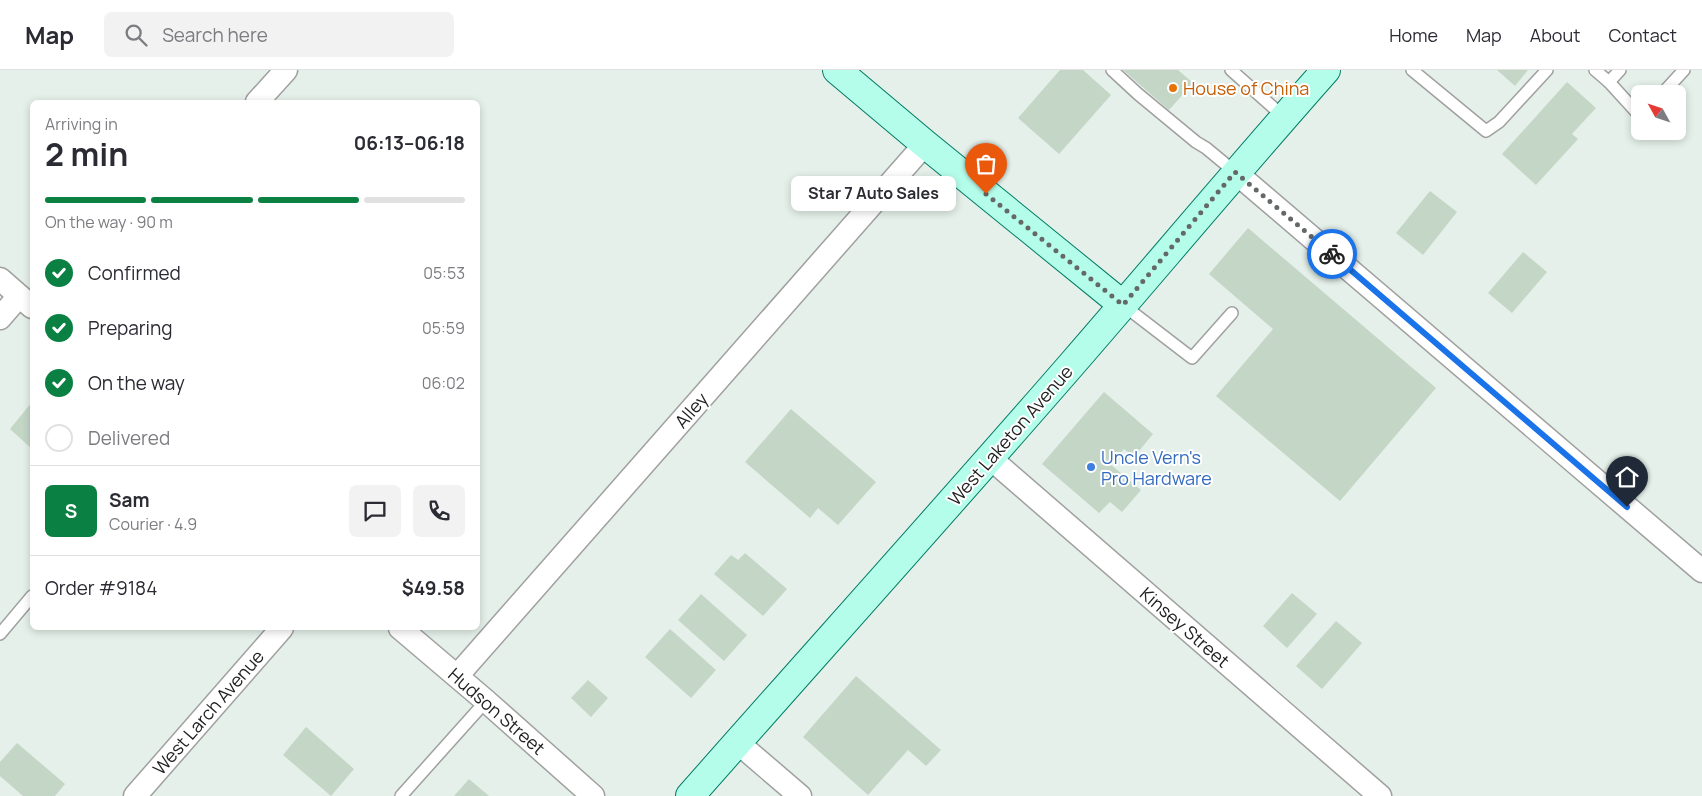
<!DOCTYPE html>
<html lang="en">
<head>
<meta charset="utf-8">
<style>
	:root { --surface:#fff; --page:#f2f2f3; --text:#2b2b33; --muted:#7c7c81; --line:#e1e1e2; --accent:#0b8043 }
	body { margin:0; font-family:Manrope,sans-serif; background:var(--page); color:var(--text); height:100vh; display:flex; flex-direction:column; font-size:19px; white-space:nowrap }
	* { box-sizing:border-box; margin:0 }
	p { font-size:16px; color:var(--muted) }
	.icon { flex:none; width:28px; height:28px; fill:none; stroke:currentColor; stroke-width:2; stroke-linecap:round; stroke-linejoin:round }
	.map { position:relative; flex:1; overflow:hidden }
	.sheet { position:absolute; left:30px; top:30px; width:450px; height:530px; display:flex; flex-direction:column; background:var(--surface); border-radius:8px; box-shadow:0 2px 8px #0003 }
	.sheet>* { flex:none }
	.needle { width:32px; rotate:310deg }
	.buttons { position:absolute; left:1631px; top:15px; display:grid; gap:10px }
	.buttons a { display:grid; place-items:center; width:55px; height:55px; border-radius:8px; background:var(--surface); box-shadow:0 2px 8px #0003; font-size:25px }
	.pin { position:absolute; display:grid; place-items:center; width:42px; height:42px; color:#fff; margin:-51px -21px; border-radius:50% 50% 50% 0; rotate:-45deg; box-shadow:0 0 5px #0007 }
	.pin .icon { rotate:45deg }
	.courier { position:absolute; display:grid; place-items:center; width:50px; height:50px; margin:-25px; border:4px solid #1a73e8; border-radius:50%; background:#fff; color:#222; box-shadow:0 1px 6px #0007 }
	.bubble { position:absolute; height:35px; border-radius:8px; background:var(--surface); box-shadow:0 2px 8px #0003; font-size:16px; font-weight:700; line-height:35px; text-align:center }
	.headline em { font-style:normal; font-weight:700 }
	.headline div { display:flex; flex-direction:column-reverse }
	.headline { display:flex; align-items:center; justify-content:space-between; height:85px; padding:0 15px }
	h1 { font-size:32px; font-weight:700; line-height:38px }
	.bar { display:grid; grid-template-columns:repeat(4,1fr); gap:8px 5px; align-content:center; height:60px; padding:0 15px }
	.bar i { height:6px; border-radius:4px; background:var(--line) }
	.bar .current { background:var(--accent) }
	.bar p { grid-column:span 4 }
	.line { display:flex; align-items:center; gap:12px; padding:0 15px; border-top:1px solid var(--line) }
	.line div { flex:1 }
	.round { display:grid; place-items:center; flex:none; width:52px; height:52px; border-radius:8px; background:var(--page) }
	ol { padding:0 15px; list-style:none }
	li { display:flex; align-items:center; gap:15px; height:55px }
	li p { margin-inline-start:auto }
	li .icon { padding:5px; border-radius:50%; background:var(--accent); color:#fff; stroke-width:4 }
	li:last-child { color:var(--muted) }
	li i { width:28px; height:28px; border:2px solid var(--line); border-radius:50% }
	header { display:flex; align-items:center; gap:30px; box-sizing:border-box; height:70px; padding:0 25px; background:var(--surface); border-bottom:1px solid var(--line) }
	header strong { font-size:24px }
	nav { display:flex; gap:28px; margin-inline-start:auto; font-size:18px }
	.search { width:350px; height:45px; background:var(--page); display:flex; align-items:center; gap:12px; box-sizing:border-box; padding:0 18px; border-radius:8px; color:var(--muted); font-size:19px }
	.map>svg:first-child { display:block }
	.building { fill:#c4d7c7 }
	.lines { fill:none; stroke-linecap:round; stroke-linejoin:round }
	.lane-casing { stroke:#a0a0a0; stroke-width:14 }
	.street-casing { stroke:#a0a0a0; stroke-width:25 }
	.secondary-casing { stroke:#007c63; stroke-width:30 }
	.lane { stroke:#fff; stroke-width:11 }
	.street { stroke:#fff; stroke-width:22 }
	.secondary { stroke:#b5fdeb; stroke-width:28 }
	.done { stroke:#646866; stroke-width:5; stroke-dasharray:0 9 }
	.route { stroke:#1a73e8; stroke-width:6 }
	.food-dot { fill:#e8710a; stroke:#fff; stroke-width:2 }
	.shop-dot { fill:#3f7fe0; stroke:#fff; stroke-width:2 }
	.labels { text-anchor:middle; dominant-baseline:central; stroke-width:4; stroke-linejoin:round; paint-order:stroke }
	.food-label { font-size:18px; fill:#c56008; stroke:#fff; text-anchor:start }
	.street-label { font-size:18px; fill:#1f1f1f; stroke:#fff }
	.shop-label { font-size:18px; fill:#366cbe; stroke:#fff; text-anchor:start }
</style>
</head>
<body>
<header>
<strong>Map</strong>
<div class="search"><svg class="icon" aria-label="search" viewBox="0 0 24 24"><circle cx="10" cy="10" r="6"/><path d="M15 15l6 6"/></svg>Search here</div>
<nav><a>Home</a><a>Map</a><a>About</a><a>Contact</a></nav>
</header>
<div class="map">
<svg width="1702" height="726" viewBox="0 0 1702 726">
	<rect width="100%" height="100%" fill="#e4f0e9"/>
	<g class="building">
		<polygon points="1060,0 1083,0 1111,25 1059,84 1018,48"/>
		<polygon points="1123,0 1178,0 1193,13 1169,40"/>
		<polygon points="1497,0 1528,0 1515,16"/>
		<polygon points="1567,12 1596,38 1572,64 1578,69 1536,115 1502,84"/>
		<polygon points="1430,121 1457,142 1423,185 1396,163"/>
		<polygon points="1248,158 1436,318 1340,431 1216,326 1273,259 1209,204"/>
		<polygon points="1523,182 1547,202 1512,243 1488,223"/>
		<polygon points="1104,322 1153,364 1134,387 1124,379 1110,394 1141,420 1122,442 1110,432 1099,443 1042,394"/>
		<polygon points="32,332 32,379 10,359"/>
		<polygon points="791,339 876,412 838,455 818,438 810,448 745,392"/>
		<polygon points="745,483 787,519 763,546 714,504 731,485 738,490"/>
		<polygon points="1292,523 1317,544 1287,578 1263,556"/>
		<polygon points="701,524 747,565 724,591 678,550"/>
		<polygon points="1336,551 1362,573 1322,619 1296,596"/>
		<polygon points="670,559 716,600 691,628 645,587"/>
		<polygon points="856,606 941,680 926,696 908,680 868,725 803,667"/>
		<polygon points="588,610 608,628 591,647 571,628"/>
		<polygon points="306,657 354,699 331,726 283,685"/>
		<polygon points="17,673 65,714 55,726 23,726 0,706 0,692"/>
		<polygon points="469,709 489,726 454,726"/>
	</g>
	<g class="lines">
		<defs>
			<g id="lane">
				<polyline points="1112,0 1138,24 1196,72 1206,78 1235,102"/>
				<polyline points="1231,0 1284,47"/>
				<polyline points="1412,0 1486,61 1499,52 1547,0"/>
				<polyline points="1595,0 1609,12 1620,0"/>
				<polyline points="1609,12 1640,46"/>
				<polyline points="1662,24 1684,0"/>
				<polyline points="1123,235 1192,288 1232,243"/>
				<polyline points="0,564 32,526"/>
				<polyline points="401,726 486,631"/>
			</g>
			<g id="street">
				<polyline points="257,32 286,0"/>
				<polyline points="1235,102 1702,501"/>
				<polyline points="0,209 32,237"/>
				<polyline points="0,248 19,226"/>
				<polyline points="990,388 1380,726"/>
				<polyline points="400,558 486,631 593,726"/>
				<polyline points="457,606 925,74"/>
				<polyline points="737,672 800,726"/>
				<polyline points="135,726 282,558"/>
			</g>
			<g id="secondary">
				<polyline points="837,0 925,74 1123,235"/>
				<path d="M690,726C817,582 946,439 1072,294C1157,196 1240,97 1326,0"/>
			</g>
		</defs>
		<use href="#lane" class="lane-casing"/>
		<use href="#street" class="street-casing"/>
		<use href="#secondary" class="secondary-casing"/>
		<use href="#lane" class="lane"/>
		<use href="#street" class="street"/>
		<use href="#secondary" class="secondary"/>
	</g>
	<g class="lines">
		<polyline class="done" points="986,124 1123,235 1235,102 1332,184"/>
		<polyline class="route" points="1332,184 1627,437"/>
	</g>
	<circle class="food-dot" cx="1173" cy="18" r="5"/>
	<circle class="shop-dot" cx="1091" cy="397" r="5"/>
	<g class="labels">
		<g class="food-label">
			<text x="1183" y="18">House of China</text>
		</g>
		<g class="street-label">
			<text transform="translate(691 340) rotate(-49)">Alley</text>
			<text transform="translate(1010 365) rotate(-49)">West Laketon Avenue</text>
			<text transform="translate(1185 557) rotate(41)">Kinsey Street</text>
			<text transform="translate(497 641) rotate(41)">Hudson Street</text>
			<text transform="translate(208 642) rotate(-49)">West Larch Avenue</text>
		</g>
		<g class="shop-label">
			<text x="1101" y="387">Uncle Vern's<tspan x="1101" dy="21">Pro Hardware</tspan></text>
		</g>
	</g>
</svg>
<div class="buttons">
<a><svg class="needle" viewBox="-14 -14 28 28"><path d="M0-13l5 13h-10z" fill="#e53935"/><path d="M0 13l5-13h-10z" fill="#7c7c81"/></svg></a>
</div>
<div class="pin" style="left:986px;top:124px;background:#ea580c"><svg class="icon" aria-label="bag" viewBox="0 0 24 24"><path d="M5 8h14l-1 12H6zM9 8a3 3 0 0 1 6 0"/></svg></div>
<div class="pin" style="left:1627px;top:437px;background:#1f2937"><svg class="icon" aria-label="home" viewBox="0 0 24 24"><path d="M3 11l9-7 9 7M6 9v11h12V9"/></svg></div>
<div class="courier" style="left:1332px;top:184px"><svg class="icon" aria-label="bike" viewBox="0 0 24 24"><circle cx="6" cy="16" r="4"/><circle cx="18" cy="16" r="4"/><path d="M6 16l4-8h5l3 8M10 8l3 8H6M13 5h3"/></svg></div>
<div class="bubble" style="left:791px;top:106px;width:165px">Star 7 Auto Sales</div>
<section class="sheet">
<div class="headline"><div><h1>2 min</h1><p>Arriving in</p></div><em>06:13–06:18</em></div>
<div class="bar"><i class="current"></i><i class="current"></i><i class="current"></i><i></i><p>On the way · 90 m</p></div>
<ol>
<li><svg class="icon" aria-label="check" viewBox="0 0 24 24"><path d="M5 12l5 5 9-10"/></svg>Confirmed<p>05:53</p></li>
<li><svg class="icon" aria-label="check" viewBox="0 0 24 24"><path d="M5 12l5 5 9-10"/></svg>Preparing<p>05:59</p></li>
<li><svg class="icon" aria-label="check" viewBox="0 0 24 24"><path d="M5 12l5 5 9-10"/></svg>On the way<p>06:02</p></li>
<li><i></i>Delivered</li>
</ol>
<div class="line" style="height:90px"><b class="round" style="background:var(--accent);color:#fff">S</b><div><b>Sam</b><p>Courier · 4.9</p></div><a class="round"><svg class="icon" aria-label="chat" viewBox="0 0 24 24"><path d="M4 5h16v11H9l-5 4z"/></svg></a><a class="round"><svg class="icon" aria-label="phone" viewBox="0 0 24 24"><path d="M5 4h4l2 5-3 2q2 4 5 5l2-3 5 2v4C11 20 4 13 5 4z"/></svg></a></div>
<div class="line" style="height:65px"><div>Order #9184</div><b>$49.58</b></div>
</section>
</div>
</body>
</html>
